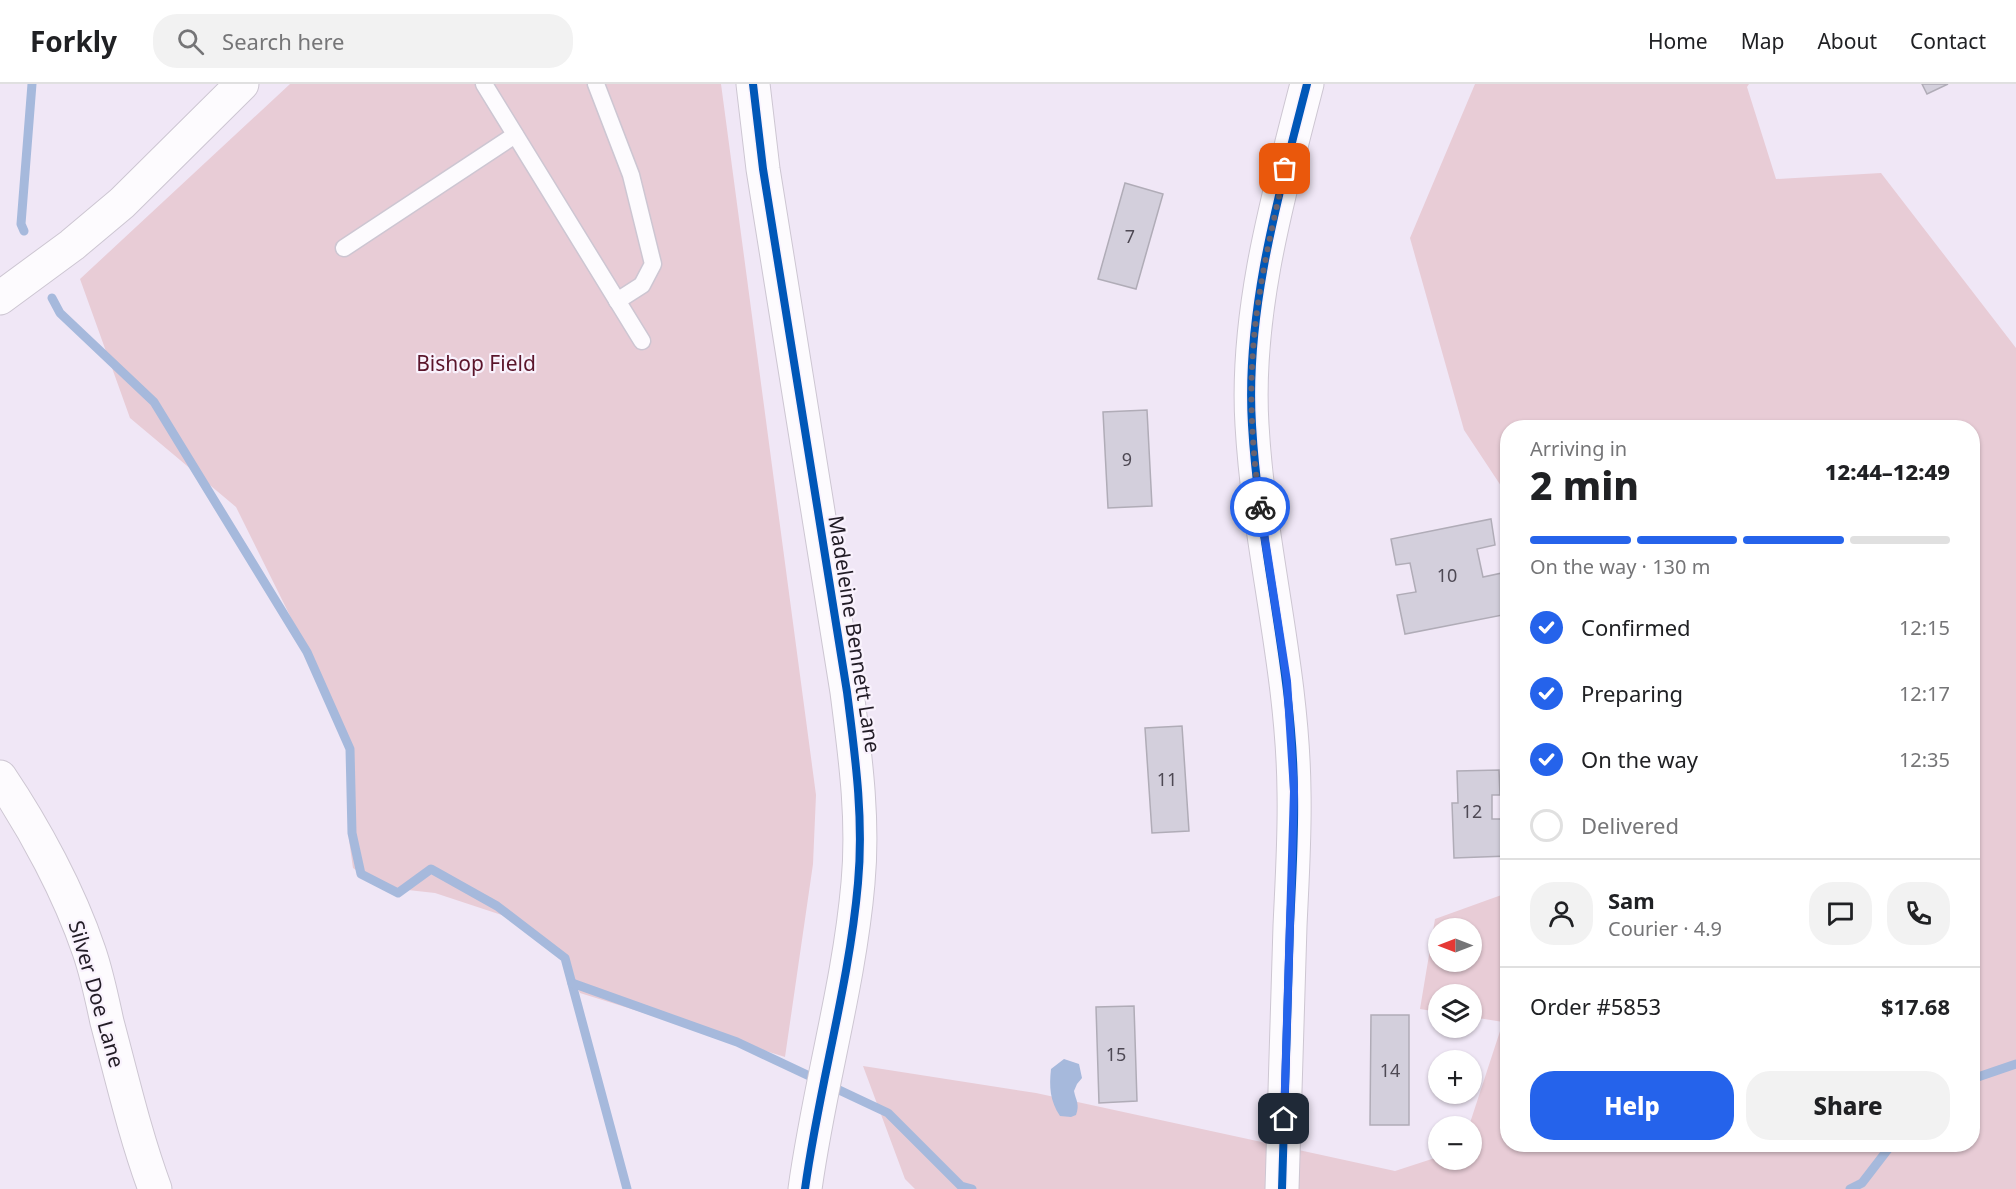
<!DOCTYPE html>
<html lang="en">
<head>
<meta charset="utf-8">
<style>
	:root { --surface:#fff; --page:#f2f2f2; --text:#202124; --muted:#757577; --line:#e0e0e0; --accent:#2563eb }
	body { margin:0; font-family:"Noto Sans",sans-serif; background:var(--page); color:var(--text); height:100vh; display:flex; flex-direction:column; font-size:22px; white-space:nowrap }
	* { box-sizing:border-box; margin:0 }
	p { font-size:20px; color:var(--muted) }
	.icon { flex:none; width:33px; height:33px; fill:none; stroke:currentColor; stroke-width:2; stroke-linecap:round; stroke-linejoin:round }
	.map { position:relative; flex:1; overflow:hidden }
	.side { position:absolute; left:1500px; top:336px; width:480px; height:732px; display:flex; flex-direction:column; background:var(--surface); border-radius:24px; box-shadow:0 2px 4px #0004 }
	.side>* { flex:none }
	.needle { width:39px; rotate:270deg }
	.tools { position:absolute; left:1428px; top:834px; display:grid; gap:12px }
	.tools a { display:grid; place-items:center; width:54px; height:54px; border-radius:50%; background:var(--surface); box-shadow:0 2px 4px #0004; font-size:30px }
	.pin { position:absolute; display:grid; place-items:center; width:51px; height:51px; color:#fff; margin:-26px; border-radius:12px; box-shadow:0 3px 9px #0006 }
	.courier { position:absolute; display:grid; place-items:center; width:60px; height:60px; margin:-30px; border:4px solid #2563eb; border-radius:50%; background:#fff; color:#222; box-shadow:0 2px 8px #0007 }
	.overview em { font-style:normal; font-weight:800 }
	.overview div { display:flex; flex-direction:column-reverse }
	.overview { display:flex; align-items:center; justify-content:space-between; height:102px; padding:0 30px }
	h1 { font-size:39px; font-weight:800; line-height:45px }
	.bar { display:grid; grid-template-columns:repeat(4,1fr); gap:9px 6px; align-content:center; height:72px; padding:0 30px }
	.bar i { height:8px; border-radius:4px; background:var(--line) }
	.bar .active { background:var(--accent) }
	.bar p { grid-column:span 4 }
	.line { display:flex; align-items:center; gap:15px; padding:0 30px; border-top:2px solid var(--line) }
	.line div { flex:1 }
	.round { display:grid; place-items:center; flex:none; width:63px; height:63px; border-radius:24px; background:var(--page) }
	ol { padding:0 30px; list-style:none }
	li { display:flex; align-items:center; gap:18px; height:66px }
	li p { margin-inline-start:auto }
	li .icon { padding:6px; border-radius:50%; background:var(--accent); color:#fff; stroke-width:4 }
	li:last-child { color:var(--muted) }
	li i { width:33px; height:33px; border:3px solid var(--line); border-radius:50% }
	.cta { display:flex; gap:12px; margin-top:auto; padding:12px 30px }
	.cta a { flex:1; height:69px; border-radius:24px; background:var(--accent); color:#fff; font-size:24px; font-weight:800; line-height:69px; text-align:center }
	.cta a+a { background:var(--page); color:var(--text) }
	header { display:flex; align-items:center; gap:36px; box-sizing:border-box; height:84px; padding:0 30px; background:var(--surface); border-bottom:2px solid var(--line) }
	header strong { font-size:28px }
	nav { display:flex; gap:33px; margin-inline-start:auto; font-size:21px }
	.search { width:420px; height:54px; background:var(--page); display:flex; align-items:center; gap:15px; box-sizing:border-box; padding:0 21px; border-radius:24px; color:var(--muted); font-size:22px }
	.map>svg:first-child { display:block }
	.green { fill:#e8ccd6; fill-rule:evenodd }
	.water { fill:#a6b9dc }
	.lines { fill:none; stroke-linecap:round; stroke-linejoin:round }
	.stream { stroke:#a6b9dc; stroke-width:9 }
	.building { fill:#d3cfdc; stroke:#b0acb7; stroke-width:1.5 }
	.service-casing { stroke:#cdc6d2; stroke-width:19 }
	.minor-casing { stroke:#cdc6d2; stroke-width:35 }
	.tertiary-casing { stroke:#cdc6d2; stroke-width:35 }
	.service { stroke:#fdfbfe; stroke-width:16 }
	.minor { stroke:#fdfbfe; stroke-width:33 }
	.tertiary { stroke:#fdfbfe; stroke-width:33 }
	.cycleway-casing { stroke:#f9f2fd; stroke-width:11 }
	.cycleway { stroke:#0057b8; stroke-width:8 }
	.done { stroke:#6a636f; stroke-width:6; stroke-dasharray:0 10.8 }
	.route { stroke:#2563eb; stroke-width:8 }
	.labels { text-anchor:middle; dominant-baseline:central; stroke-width:4.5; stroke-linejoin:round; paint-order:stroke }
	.number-label { font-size:18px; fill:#4e4954 }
	.park-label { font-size:21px; fill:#5b152b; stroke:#f9f2fd }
	.street-label { font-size:21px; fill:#221c26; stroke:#f9f2fd }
</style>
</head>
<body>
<header>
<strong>Forkly</strong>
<div class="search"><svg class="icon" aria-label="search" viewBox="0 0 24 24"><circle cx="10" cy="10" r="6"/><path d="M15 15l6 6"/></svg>Search here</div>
<nav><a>Home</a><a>Map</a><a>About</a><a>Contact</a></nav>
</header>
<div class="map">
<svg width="2016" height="1105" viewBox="0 0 2016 1105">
	<rect width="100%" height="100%" fill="#f0e7f6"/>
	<g class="green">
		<polygon points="290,0 721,0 816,711 813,780 785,973 580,909 560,870 514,835 435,809 381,803 353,784 349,756 346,650 310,572 236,423 130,334 80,195"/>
		<path d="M1475,0H1749L1747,3L1776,95L1881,89L2016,264V1105H915L905,1095L863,982L1036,1009L1395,1087L1438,1073V1076H1472V1042H1469L1503,938L1472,933V910H1438V928L1420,925L1435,835L1507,809L1508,1060H1972V344H1508L1507,411L1464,346L1410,154ZM1438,844H1472V878H1438Z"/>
	</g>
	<path class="water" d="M1064,975L1079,980L1082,994L1077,1000L1074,1007C1076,1017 1080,1020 1076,1031L1071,1033L1060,1032C1050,1017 1049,1003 1051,985Z"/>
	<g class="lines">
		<g class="stream">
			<polyline points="24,147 21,140 32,0"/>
			<polyline points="52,214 60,229 154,318 307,568 350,665 352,749 361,790 398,809 431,785 497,822 565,874 627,1105"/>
			<polyline points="572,899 737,958 888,1029 961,1102 972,1105"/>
			<polyline points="1972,995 2016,980"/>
			<polyline points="1850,1105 1862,1099 1892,1060"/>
		</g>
	</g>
	<g class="building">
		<polygon points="1922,0 1948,0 1927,10"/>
		<polygon points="1125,99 1163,110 1136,205 1098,195"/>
		<polygon points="1147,326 1152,422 1108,424 1103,328"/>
		<polygon points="1491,435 1495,461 1477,465 1483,493 1502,489 1508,516 1508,530 1405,550 1397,511 1416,508 1410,479 1396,481 1391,455"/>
		<polygon points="1182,642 1189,747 1152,749 1145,644"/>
		<polygon points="1499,686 1500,711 1492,711 1492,735 1508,735 1508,772 1454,774 1452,719 1458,719 1457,687"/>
		<polygon points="1134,922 1137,1017 1099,1019 1096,923"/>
		<polygon points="1371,931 1409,931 1409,1041 1370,1041"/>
	</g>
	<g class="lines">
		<defs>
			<g id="service">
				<polyline points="484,0 642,257"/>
				<polyline points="596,0 631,91 653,180 642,201 617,217"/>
				<polyline points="344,164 515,51"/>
			</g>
			<g id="minor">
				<path d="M753,0L763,85L847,608C855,671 864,734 858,799C849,902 819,1002 805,1105"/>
				<path d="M0,693C35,745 69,808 89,867C97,890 102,915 107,938C122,994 135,1051 155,1105"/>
				<path d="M1282,1105C1285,1017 1287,930 1290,842C1292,797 1295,752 1294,708C1293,584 1259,464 1252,341C1245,228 1279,109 1307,0"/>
			</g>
			<polyline id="tertiary" points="0,214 72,161 122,119 242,0"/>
		</defs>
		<use href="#service" class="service-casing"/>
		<use href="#minor" class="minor-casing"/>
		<use href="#tertiary" class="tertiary-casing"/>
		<use href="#service" class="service"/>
		<use href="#minor" class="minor"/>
		<use href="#tertiary" class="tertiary"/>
		<defs>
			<g id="cycleway">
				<path d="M753,0L763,85L847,608C855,671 864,734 858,799C849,902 819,1002 805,1105"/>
				<path d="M1282,1105C1285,1017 1287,930 1290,842C1292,797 1295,752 1294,708C1293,584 1259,464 1252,341C1245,228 1279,109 1307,0"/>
			</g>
		</defs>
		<use href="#cycleway" class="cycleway-casing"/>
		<use href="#cycleway" class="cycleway"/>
	</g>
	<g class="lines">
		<path class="done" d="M1260,423C1253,371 1249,319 1253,267C1257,205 1272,145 1285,85"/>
		<polyline class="route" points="1260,423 1287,597 1294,707 1284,1035"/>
	</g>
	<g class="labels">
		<g class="number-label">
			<text x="1130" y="152">7</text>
			<text x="1127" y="375">9</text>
			<text x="1447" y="491">10</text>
			<text x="1167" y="695">11</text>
			<text x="1472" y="727">12</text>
			<text x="1116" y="970">15</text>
			<text x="1390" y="986">14</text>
		</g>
		<g class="park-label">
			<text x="476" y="279">Bishop Field</text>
		</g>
		<g class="street-label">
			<text transform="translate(855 550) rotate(81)">Madeleine Bennett Lane</text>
			<text transform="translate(97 910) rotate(74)">Silver Doe Lane</text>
		</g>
	</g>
</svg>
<div class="tools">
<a><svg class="needle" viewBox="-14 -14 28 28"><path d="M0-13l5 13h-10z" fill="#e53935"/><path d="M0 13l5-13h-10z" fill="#757577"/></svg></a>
<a><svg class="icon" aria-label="layers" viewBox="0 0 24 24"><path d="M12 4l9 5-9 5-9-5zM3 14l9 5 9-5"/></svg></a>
<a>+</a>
<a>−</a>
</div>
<div class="pin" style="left:1285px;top:85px;background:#ea580c"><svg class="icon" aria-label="bag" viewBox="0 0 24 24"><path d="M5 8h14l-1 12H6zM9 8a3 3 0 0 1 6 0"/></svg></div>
<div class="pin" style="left:1284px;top:1035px;background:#1f2937"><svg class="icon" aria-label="home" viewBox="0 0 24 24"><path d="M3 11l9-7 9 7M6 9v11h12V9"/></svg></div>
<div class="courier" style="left:1260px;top:423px"><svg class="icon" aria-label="bike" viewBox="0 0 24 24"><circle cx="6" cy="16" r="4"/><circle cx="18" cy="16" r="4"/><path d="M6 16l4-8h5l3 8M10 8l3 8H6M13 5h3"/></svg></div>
<section class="side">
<div class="overview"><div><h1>2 min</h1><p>Arriving in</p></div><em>12:44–12:49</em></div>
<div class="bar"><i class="active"></i><i class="active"></i><i class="active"></i><i></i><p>On the way · 130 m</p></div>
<ol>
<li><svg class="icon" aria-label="check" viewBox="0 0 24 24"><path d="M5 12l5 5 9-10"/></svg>Confirmed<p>12:15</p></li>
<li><svg class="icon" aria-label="check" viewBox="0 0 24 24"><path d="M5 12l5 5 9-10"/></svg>Preparing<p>12:17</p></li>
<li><svg class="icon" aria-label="check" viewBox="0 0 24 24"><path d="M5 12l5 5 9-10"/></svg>On the way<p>12:35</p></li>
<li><i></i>Delivered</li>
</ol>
<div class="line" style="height:108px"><a class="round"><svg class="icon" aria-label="person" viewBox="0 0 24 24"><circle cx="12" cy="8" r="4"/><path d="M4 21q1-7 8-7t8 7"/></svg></a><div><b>Sam</b><p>Courier · 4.9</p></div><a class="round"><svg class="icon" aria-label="chat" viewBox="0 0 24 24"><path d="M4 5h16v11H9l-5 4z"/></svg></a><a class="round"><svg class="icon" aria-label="phone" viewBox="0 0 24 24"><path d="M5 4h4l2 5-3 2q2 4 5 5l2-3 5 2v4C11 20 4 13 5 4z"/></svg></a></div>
<div class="line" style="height:78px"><div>Order #5853</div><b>$17.68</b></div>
<div class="cta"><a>Help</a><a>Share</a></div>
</section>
</div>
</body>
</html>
